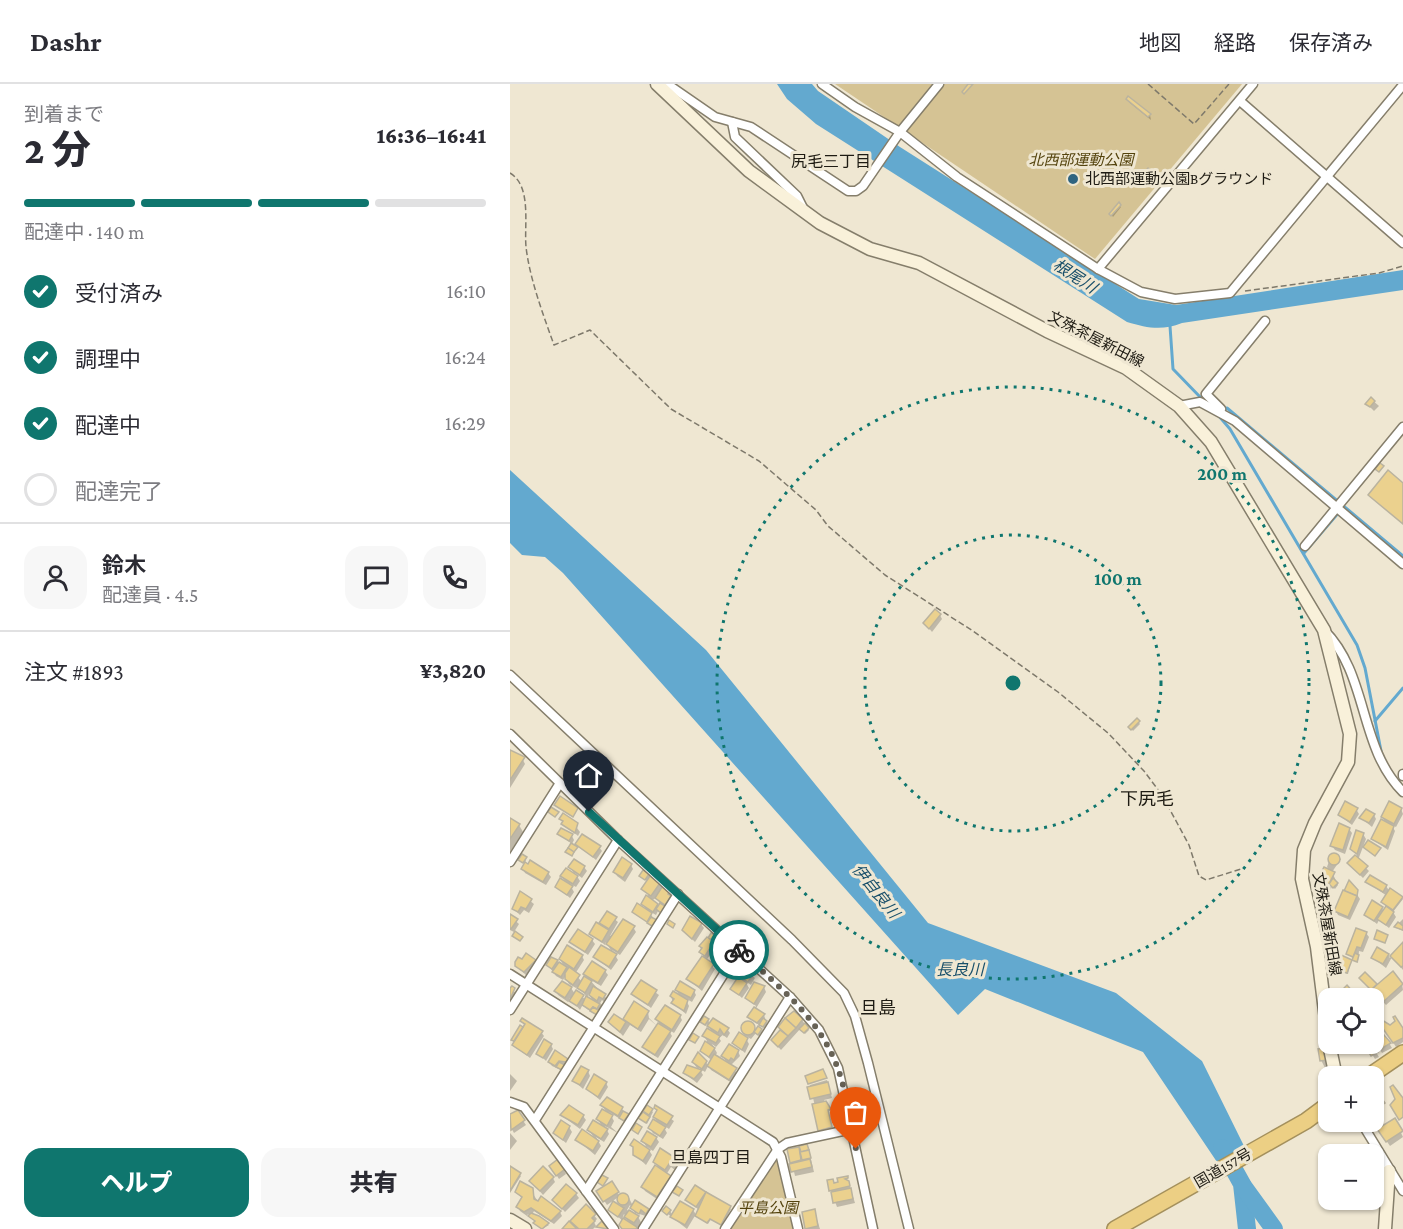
<!DOCTYPE html>
<html lang="ja">
<head>
<meta charset="utf-8">
<style>
	:root { --surface:#fff; --page:#f7f7f7; --text:#2b2b33; --muted:#7c7c81; --line:#e1e1e2; --accent:#0f766e }
	body { margin:0; font-family:"Crimson Pro","Noto Sans JP",serif; background:var(--page); color:var(--text); height:100vh; display:flex; flex-direction:column; font-size:22px; white-space:nowrap }
	* { box-sizing:border-box; margin:0 }
	p { font-size:20px; color:var(--muted) }
	.icon { flex:none; width:33px; height:33px; fill:none; stroke:currentColor; stroke-width:2; stroke-linecap:round; stroke-linejoin:round }
	.map { position:relative; flex:1; overflow:hidden }
	.details { display:flex; flex-direction:column; background:var(--surface); width:510px }
	.details>* { flex:none }
	.tools { position:absolute; left:808px; top:904px; display:grid; gap:12px }
	.tools a { display:grid; place-items:center; width:66px; height:66px; border-radius:12px; background:var(--surface); box-shadow:0 2px 4px #0004; font-size:30px }
	.pin { position:absolute; display:grid; place-items:center; width:51px; height:51px; color:#fff; margin:-62px -26px; border-radius:50% 50% 50% 0; rotate:-45deg; box-shadow:0 0 6px #0007 }
	.pin .icon { rotate:45deg }
	.courier { position:absolute; display:grid; place-items:center; width:60px; height:60px; margin:-30px; border:4px solid #0f766e; border-radius:50%; background:#fff; color:#222; box-shadow:0 2px 8px #0007 }
	.head em { font-style:normal; font-weight:800 }
	.head div { display:flex; flex-direction:column-reverse }
	.head { display:flex; align-items:center; justify-content:space-between; height:102px; padding:0 24px }
	h1 { font-size:39px; font-weight:800; line-height:45px }
	.bar { display:grid; grid-template-columns:repeat(4,1fr); gap:9px 6px; align-content:center; height:72px; padding:0 24px }
	.bar i { height:8px; border-radius:4px; background:var(--line) }
	.bar .selected { background:var(--accent) }
	.bar p { grid-column:span 4 }
	.line { display:flex; align-items:center; gap:15px; padding:0 24px; border-top:2px solid var(--line) }
	.line div { flex:1 }
	.round { display:grid; place-items:center; flex:none; width:63px; height:63px; border-radius:18px; background:var(--page) }
	ol { padding:0 24px; list-style:none }
	li { display:flex; align-items:center; gap:18px; height:66px }
	li p { margin-inline-start:auto }
	li .icon { padding:6px; border-radius:50%; background:var(--accent); color:#fff; stroke-width:4 }
	li:last-child { color:var(--muted) }
	li i { width:33px; height:33px; border:3px solid var(--line); border-radius:50% }
	.primary-button { display:flex; gap:12px; margin-top:auto; padding:12px 24px }
	.primary-button a { flex:1; height:69px; border-radius:18px; background:var(--accent); color:#fff; font-size:24px; font-weight:800; line-height:69px; text-align:center }
	.primary-button a+a { background:var(--page); color:var(--text) }
	header { display:flex; align-items:center; gap:36px; box-sizing:border-box; height:84px; padding:0 30px; background:var(--surface); border-bottom:2px solid var(--line) }
	header strong { font-size:28px }
	nav { display:flex; gap:33px; margin-inline-start:auto; font-size:21px }
	main { display:flex; flex:1; min-height:0 }
	.map>svg:first-child { display:block }
	.green { fill:#d5c394 }
	.water { fill:#63a9cf }
	.shadow { fill:#0003; fill-rule:evenodd }
	.lines { fill:none; stroke-linecap:round; stroke-linejoin:round }
	.stream { stroke:#63a9cf; stroke-width:3 }
	.river { stroke:#63a9cf; stroke-width:18 }
	.building { fill:#ebd18e; stroke:#bab39f; stroke-width:1.5 }
	.street-casing { stroke:#857e6b; stroke-width:11 }
	.secondary-casing { stroke:#857e6b; stroke-width:15 }
	.highway-casing { stroke:#a4905c; stroke-width:18 }
	.path { stroke:#7e796b; stroke-width:1.5; stroke-dasharray:6 3; stroke-linecap:butt }
	.street { stroke:#fff; stroke-width:8 }
	.secondary { stroke:#f9f1da; stroke-width:12 }
	.highway { stroke:#eccf84; stroke-width:15 }
	.done { stroke:#676256; stroke-width:6; stroke-dasharray:0 10.8 }
	.route { stroke:#0f766e; stroke-width:8 }
	.ring { fill:none; stroke:#0f766e; stroke-width:3; stroke-dasharray:3 6 }
	.poi-dot { fill:#2f6480; stroke:#efe7d2; stroke-width:2 }
	.labels { text-anchor:middle; dominant-baseline:central; stroke-width:6; stroke-linejoin:round; paint-order:stroke }
	.park-label { font-size:15px; font-style:italic; fill:#54430d; stroke:#efe7d2 }
	.poi-label { font-size:15px; fill:#1e1b13; stroke:#efe7d2; text-anchor:start }
	.street-label { font-size:15px; fill:#1e1b13; stroke:#efe7d2 }
	.neighbourhood-label { font-size:16px; fill:#1e1b13; stroke:#efe7d2 }
	.water-label { font-size:16px; font-style:italic; fill:#184f6a; stroke:#efe7d2 }
	.quarter-label { font-size:18px; fill:#1e1b13; stroke:#efe7d2 }
	.centre { fill:#0f766e; stroke:#efe7d2; stroke-width:3 }
	.ring-label { font-size:18px; text-anchor:middle; font-weight:bold; fill:#0f766e; stroke:#efe7d2; stroke-width:6; stroke-linejoin:round; paint-order:stroke }
</style>
</head>
<body>
<header>
<strong>Dashr</strong>
<nav><a>地図</a><a>経路</a><a>保存済み</a></nav>
</header>
<main>
<section class="details">
<div class="head"><div><h1>2 分</h1><p>到着まで</p></div><em>16:36–16:41</em></div>
<div class="bar"><i class="selected"></i><i class="selected"></i><i class="selected"></i><i></i><p>配達中 · 140 m</p></div>
<ol>
<li><svg class="icon" aria-label="check" viewBox="0 0 24 24"><path d="M5 12l5 5 9-10"/></svg>受付済み<p>16:10</p></li>
<li><svg class="icon" aria-label="check" viewBox="0 0 24 24"><path d="M5 12l5 5 9-10"/></svg>調理中<p>16:24</p></li>
<li><svg class="icon" aria-label="check" viewBox="0 0 24 24"><path d="M5 12l5 5 9-10"/></svg>配達中<p>16:29</p></li>
<li><i></i>配達完了</li>
</ol>
<div class="line" style="height:108px"><a class="round"><svg class="icon" aria-label="person" viewBox="0 0 24 24"><circle cx="12" cy="8" r="4"/><path d="M4 21q1-7 8-7t8 7"/></svg></a><div><b>鈴木</b><p>配達員 · 4.5</p></div><a class="round"><svg class="icon" aria-label="chat" viewBox="0 0 24 24"><path d="M4 5h16v11H9l-5 4z"/></svg></a><a class="round"><svg class="icon" aria-label="phone" viewBox="0 0 24 24"><path d="M5 4h4l2 5-3 2q2 4 5 5l2-3 5 2v4C11 20 4 13 5 4z"/></svg></a></div>
<div class="line" style="height:78px"><div>注文 #1893</div><b>¥3,820</b></div>
<div class="primary-button"><a>ヘルプ</a><a>共有</a></div>
</section>
<div class="map">
<svg width="893" height="1145" viewBox="0 0 893 1145">
	<rect width="100%" height="100%" fill="#efe7d2"/>
	<g class="green">
		<polygon points="325,0 732,0 585,175"/>
		<polygon points="264,1077 268,1077 283,1145 220,1145"/>
	</g>
	<g class="water">
		<path d="M267,0H302L308,7L390,63L629,215L666,221L893,186V206L672,239C652,247 637,244 617,238L306,40L277,15Z"/>
		<polygon points="0,386 196,566 418,839 606,909 692,977 735,1064 707,1078 633,968 475,905 448,931 53,489 35,473 12,471 0,459"/>
	</g>
	<g class="shadow">
		<polygon points="618,15 640,31 641,36 620,19"/>
		<polygon points="610,122 611,123 603,133 601,130"/>
		<polygon points="608,258 611,260 611,264 607,262"/>
		<polygon points="861,315 869,322 864,327 858,321"/>
		<polygon points="430,531 432,535 422,548 415,539"/>
		<polygon points="627,636 630,640 623,647 620,643"/>
		<polygon points="0,670 13,676 15,680 0,704"/>
		<polygon points="846,725 849,730 842,741 829,731"/>
		<polygon points="891,725 893,730 886,743 881,740 885,747 878,766 862,755 877,740 872,733"/>
		<polygon points="864,731 866,735 862,743 851,734"/>
		<polygon points="53,732 67,744 70,748 68,752 53,739 51,735"/>
		<polygon points="0,735 9,741 13,748 0,768"/>
		<polygon points="839,745 842,749 835,770 825,766 822,762"/>
		<polygon points="49,750 62,752 64,756 62,760"/>
		<polygon points="853,750 856,755 848,776 859,787 853,794 839,780 847,771 842,765"/>
		<polygon points="67,760 89,763 92,767 86,776"/>
		<polygon points="821,771 831,775 822,788 828,801 825,805 822,802 820,808 808,799 820,787 817,783"/>
		<polygon points="16,775 15,780 38,789 41,793 36,801 15,789 13,785 15,780 11,778"/>
		<polygon points="121,781 123,785 115,798 107,792 105,788"/>
		<polygon points="60,783 74,783 77,787 72,794 65,789 70,797 66,803 59,799 64,808 60,814 47,803 57,800 52,792 65,791"/>
		<path d="M138,791L159,808L162,818L152,829L148,827L146,831L139,827L146,839L144,843L124,828L137,827L133,820L138,811L133,805L138,797L132,794ZM146,813L152,823L142,817Z"/>
		<polygon points="857,798 876,802 880,808 881,806 893,815 883,828 886,833 879,844 869,836 867,840 856,831 872,824 874,828 877,822 873,818 877,812"/>
		<polygon points="839,799 850,815 840,836 828,831 826,827"/>
		<polygon points="10,809 24,820 19,829 14,826 10,831 4,825"/>
		<polygon points="97,829 108,838 100,852 123,843 126,848 110,871 102,866 108,876 101,886 85,873 103,870 96,858 95,861 81,850"/>
		<polygon points="0,832 9,840 4,848 0,846"/>
		<polygon points="893,835 893,847 886,844 885,843"/>
		<polygon points="191,840 194,844 185,858 173,846"/>
		<polygon points="856,849 859,853 853,868 849,867 848,879 838,870"/>
		<polygon points="202,851 208,856 206,859 201,856 205,863 196,877 205,885 192,907 178,895 193,872 190,862"/>
		<polygon points="82,856 85,860 78,871 61,858"/>
		<polygon points="893,860 893,886 882,873 876,884 863,874 878,871 880,874"/>
		<polygon points="218,871 221,875 214,885 203,874"/>
		<polygon points="72,872 74,876 65,890 72,898 80,898 75,890 95,887 98,891 91,902 79,895 97,915 95,919 92,916 89,921 92,926 88,932 77,925 73,920 70,926 60,914 58,918 48,911 46,907 61,904 65,910 84,919 79,910 77,913 68,902 66,904 59,900 55,893 53,896 46,892 38,881 47,877 55,884 50,875"/>
		<polygon points="25,877 27,881 17,892 6,882"/>
		<polygon points="841,877 838,890 828,887 828,885"/>
		<polygon points="231,879 231,883 245,894 241,901 235,897 239,904 232,914 222,905 230,893 230,886 227,884"/>
		<polygon points="855,890 867,903 892,900 893,906 876,921 852,896"/>
		<polygon points="131,898 149,911 141,924 123,910"/>
		<polygon points="254,903 256,908 245,926 254,931 257,940 254,944 250,941 249,944 252,947 249,952 246,949 241,955 234,951 239,960 235,969 224,959 237,955 232,946 237,938 247,946 250,942 239,933 246,922 236,914"/>
		<polygon points="837,903 846,913 844,915 834,908"/>
		<polygon points="0,904 7,910 0,922"/>
		<polygon points="166,906 184,907 186,911 182,918 175,914 179,922 176,930 163,919 161,912 171,914"/>
		<polygon points="125,919 138,928 139,934 147,942 139,935 131,948 120,941 113,952 100,938 113,938"/>
		<polygon points="170,932 172,936 164,949 158,945 162,952 148,974 137,967 134,963 149,939 147,935"/>
		<polygon points="198,936 200,940 217,945 220,949 217,954 213,951 209,954 211,957 206,963 202,960 207,969 205,972 218,981 213,972 228,967 230,972 220,982 228,990 222,999 201,986 199,982 202,977 192,967 197,957 194,952 204,950 197,940 196,942 192,939"/>
		<polygon points="292,936 299,946 295,950 291,944 271,966 263,957 272,946"/>
		<polygon points="865,936 882,964 872,969 864,956"/>
		<polygon points="11,937 31,948 34,952 20,974 3,961 3,956 15,942"/>
		<polygon points="871,939 893,947 893,958 886,963"/>
		<polygon points="843,960 851,960 851,961 846,964"/>
		<polygon points="856,960 861,960 869,973 865,975"/>
		<polygon points="41,961 43,965 36,977 28,969"/>
		<polygon points="820,975 821,985 816,986 811,976"/>
		<polygon points="57,976 59,980 53,987 42,982 39,978"/>
		<polygon points="183,978 196,978 198,982 195,988 189,984 193,991 187,999 174,989 183,983 188,986"/>
		<polygon points="78,987 80,992 73,1005 64,997"/>
		<polygon points="0,990 7,997 0,1007"/>
		<polygon points="317,996 322,1014 314,1016 320,1027 318,1027 322,1045 311,1048 300,1001"/>
		<polygon points="96,999 98,1003 90,1016 77,1005"/>
		<polygon points="864,1006 874,1021 874,1026 870,1028 864,1020"/>
		<polygon points="97,1015 112,1025 118,1033 115,1038 99,1028 104,1037 101,1043 108,1049 95,1042 99,1050 94,1058 86,1053 91,1062 85,1071 67,1056 84,1054 79,1046 92,1043 88,1035 97,1029 92,1021"/>
		<polygon points="137,1023 143,1028 137,1040 130,1034"/>
		<polygon points="145,1024 164,1037 159,1045 152,1040 157,1049 153,1055 143,1049 149,1058 143,1067 137,1063 142,1071 136,1081 124,1070 138,1066 133,1057 145,1053 140,1044 149,1041 144,1033 148,1027"/>
		<polygon points="7,1028 16,1041 4,1049 0,1042 0,1033"/>
		<polygon points="51,1031 73,1032 76,1036 70,1045"/>
		<polygon points="885,1036 893,1053 880,1062 869,1046"/>
		<polygon points="59,1043 62,1048 56,1059 44,1049"/>
		<polygon points="0,1049 7,1057 0,1066"/>
		<polygon points="298,1063 304,1088 285,1092 279,1066 288,1064 292,1072"/>
		<polygon points="166,1076 168,1080 165,1086 161,1083 156,1091 162,1097 150,1117 135,1107 133,1103 150,1086 145,1078"/>
		<polygon points="0,1084 11,1092 0,1109"/>
		<polygon points="43,1086 54,1086 56,1090 49,1095"/>
		<polygon points="43,1094 45,1098 33,1111 21,1097"/>
		<polygon points="338,1094 335,1097 339,1100 345,1119 327,1123 321,1107 324,1101 330,1100 329,1095"/>
		<polygon points="11,1099 17,1101 29,1119 50,1128 52,1132 44,1140 24,1127 22,1131 39,1141 32,1145 26,1141 26,1137 18,1130 17,1132 10,1127 8,1123 13,1115 6,1108"/>
		<path d="M101,1099L109,1112L111,1109L119,1114L123,1122L138,1126L139,1133L126,1129L132,1140L129,1145H113V1137L100,1126L112,1125L107,1114L97,1121L88,1107ZM120,1121L127,1132L117,1126ZM114,1130L120,1140L112,1135Z"/>
		<polygon points="195,1109 221,1125 212,1142 201,1135 198,1140 187,1133 186,1130 177,1145 154,1127 160,1127 163,1132 183,1126 187,1132 189,1126 177,1116"/>
		<polygon points="66,1110 69,1114 55,1128 44,1116"/>
		<polygon points="76,1122 87,1135 84,1138 86,1142 83,1145 54,1145"/>
		<polygon points="304,1127 310,1145 297,1145 294,1129"/>
	</g>
	<g class="lines">
		<g class="stream">
			<polyline points="660,242 663,285 693,316"/>
			<polyline points="712,326 717,324 893,472"/>
			<polyline points="708,331 720,345 847,561 855,584 871,667"/>
			<polyline points="794,469 830,427"/>
			<polyline points="865,637 893,604"/>
		</g>
		<g class="river">
			<polyline points="712,1064 732,1100 737,1145"/>
			<polyline points="733,1102 764,1145"/>
		</g>
	</g>
	<g class="building">
		<polygon points="458,0 463,0 454,10 452,8"/>
		<polygon points="618,12 641,30 638,33 616,15"/>
		<polygon points="638,84 640,86 631,97 628,95"/>
		<polygon points="609,118 611,121 601,132 599,130"/>
		<polygon points="861,313 865,317 860,323 855,320"/>
		<polygon points="870,379 874,382 869,388 865,385"/>
		<polygon points="878,386 893,399 893,440 858,411"/>
		<polygon points="425,525 431,530 419,545 413,539"/>
		<polygon points="627,634 630,637 621,646 618,643"/>
		<polygon points="0,666 15,673 0,696"/>
		<polygon points="50,712 68,724 63,733 44,721"/>
		<polygon points="835,717 848,724 840,738 828,731"/>
		<polygon points="879,717 892,724 884,740 871,733"/>
		<polygon points="41,723 49,728 45,733 38,728"/>
		<polygon points="856,725 865,730 859,739 849,734"/>
		<polygon points="53,729 68,739 65,749 51,740 53,737 49,735"/>
		<polygon points="0,734 10,740 0,755"/>
		<polygon points="871,735 884,742 876,763 861,755"/>
		<polygon points="829,739 840,744 833,766 820,762"/>
		<polygon points="51,744 63,750 59,757 47,750"/>
		<polygon points="846,746 854,749 847,770 840,765"/>
		<polygon points="72,750 91,762 83,773 65,760"/>
		<polygon points="858,756 871,764 865,772 853,763"/>
		<polygon points="61,759 68,763 64,768 58,764"/>
		<polygon points="58,764 64,768 62,772 55,768"/>
		<circle cx="824" cy="775" r="6"/>
		<polygon points="12,770 17,773 13,779 8,776"/>
		<polygon points="845,771 858,782 850,791 837,779"/>
		<polygon points="112,773 122,780 113,794 103,788"/>
		<polygon points="64,775 75,782 70,791 58,783"/>
		<polygon points="20,776 39,788 33,798 11,785 15,778 18,780"/>
		<polygon points="814,783 825,788 817,804 806,799"/>
		<polygon points="56,784 68,792 63,800 50,792"/>
		<polygon points="133,786 139,790 135,796 129,792"/>
		<polygon points="860,791 877,801 873,808 855,798"/>
		<polygon points="140,792 150,799 141,812 131,805"/>
		<polygon points="50,794 63,802 57,811 45,803"/>
		<polygon points="823,794 828,799 823,804 819,800"/>
		<polygon points="839,796 848,806 847,812 834,807"/>
		<polygon points="152,803 160,807 158,810 161,812 155,821 145,814"/>
		<polygon points="880,804 893,813 883,826 871,818"/>
		<polygon points="833,806 847,812 838,833 824,827"/>
		<polygon points="10,807 22,815 16,825 11,823 8,828 2,825"/>
		<polygon points="136,811 148,820 143,828 131,820"/>
		<polygon points="862,816 873,823 864,837 854,831"/>
		<polygon points="127,819 142,829 137,838 122,828"/>
		<polygon points="150,819 155,822 151,829 146,825"/>
		<polygon points="876,822 884,828 876,841 867,835"/>
		<polygon points="97,827 107,833 99,845 89,839"/>
		<polygon points="0,830 8,835 1,845 0,844"/>
		<polygon points="180,832 192,839 182,855 172,846"/>
		<polygon points="141,833 147,836 142,842 137,839"/>
		<polygon points="113,835 125,842 108,868 96,860"/>
		<polygon points="159,836 165,840 163,844 157,840"/>
		<polygon points="86,838 99,846 92,858 79,850"/>
		<polygon points="888,838 893,842 893,846 884,843"/>
		<polygon points="846,844 857,848 851,864 847,863 843,873 836,870"/>
		<polygon points="68,845 83,855 75,868 59,858"/>
		<polygon points="867,846 878,851 875,859 864,855"/>
		<polygon points="5,847 13,853 10,857 2,852"/>
		<polygon points="201,849 208,853 205,858 198,854"/>
		<polygon points="197,853 204,858 195,872 189,868 192,864 189,862"/>
		<polygon points="893,858 893,882 891,883 880,872"/>
		<polygon points="57,861 73,871 64,885 49,875"/>
		<polygon points="91,861 107,870 99,883 83,873"/>
		<polygon points="867,863 879,870 873,880 861,874"/>
		<polygon points="207,865 219,870 212,882 201,874"/>
		<polygon points="16,869 26,876 14,888 5,882 5,878 8,873 12,875"/>
		<polygon points="845,869 849,871 847,878 842,876"/>
		<polygon points="831,871 842,876 837,889 826,885"/>
		<polygon points="192,872 204,880 189,903 176,895"/>
		<polygon points="41,873 48,876 42,885 36,881"/>
		<polygon points="228,876 233,878 228,885 224,882"/>
		<polygon points="82,877 96,886 88,899 73,890"/>
		<polygon points="49,878 57,883 51,893 42,888"/>
		<polygon points="231,881 244,889 238,898 226,890"/>
		<polygon points="59,883 70,891 63,901 55,895 55,889"/>
		<polygon points="883,887 893,900 873,918 862,905"/>
		<polygon points="855,888 867,900 861,906 849,894"/>
		<polygon points="74,892 82,897 75,909 67,904"/>
		<polygon points="228,893 237,899 229,911 220,905"/>
		<polygon points="131,896 147,906 138,921 121,910"/>
		<polygon points="52,897 62,903 55,914 44,907"/>
		<polygon points="170,897 185,906 181,914 165,906"/>
		<polygon points="244,898 255,902 244,920 235,914"/>
		<polygon points="837,901 843,908 837,913 832,906"/>
		<polygon points="2,902 5,904 0,915 0,904"/>
		<polygon points="83,902 96,910 93,915 89,913 87,917 79,911"/>
		<polygon points="66,906 74,911 67,922 59,917"/>
		<polygon points="163,907 178,916 174,927 161,919 164,915 160,912"/>
		<polygon points="859,907 869,919 864,923 864,915 851,914"/>
		<polygon points="76,912 90,920 87,925 83,923 80,926 72,921"/>
		<polygon points="124,917 139,927 128,945 113,935"/>
		<polygon points="91,921 93,922 87,931 80,927 83,923 88,926"/>
		<polygon points="155,921 171,931 162,946 145,935"/>
		<polygon points="244,923 255,930 247,939 237,933"/>
		<polygon points="284,927 293,935 286,944 275,934"/>
		<polygon points="104,930 116,938 110,948 98,938"/>
		<polygon points="194,932 199,935 195,941 190,938"/>
		<polygon points="885,932 893,944 893,954 883,959 869,939 872,936 880,941 885,937 883,933"/>
		<polygon points="12,934 33,947 17,971 2,961 15,940 10,937"/>
		<polygon points="203,934 219,944 214,951 210,945 208,949 197,942"/>
		<polygon points="253,934 257,937 253,943 249,941"/>
		<polygon points="275,934 286,944 278,952 268,943"/>
		<polygon points="865,934 870,941 867,943 881,959 869,966 864,959"/>
		<circle cx="238" cy="944" r="7"/>
		<polygon points="148,939 161,947 145,971 132,963"/>
		<polygon points="295,939 299,944 294,949 289,945"/>
		<polygon points="10,941 13,943 4,957 1,956"/>
		<polygon points="248,942 252,945 248,951 244,948"/>
		<polygon points="197,944 210,952 206,959 192,952"/>
		<polygon points="270,946 278,952 268,963 261,956"/>
		<polygon points="229,948 238,954 232,966 222,959"/>
		<polygon points="183,949 189,953 185,959 179,956"/>
		<polygon points="34,955 42,960 33,974 26,970"/>
		<polygon points="195,957 205,964 199,973 190,967"/>
		<polygon points="219,960 229,966 224,976 221,974 219,977 211,972"/>
		<polygon points="854,960 863,960 868,968 861,972"/>
		<polygon points="815,964 817,976 810,977 808,965"/>
		<polygon points="45,966 58,975 56,978 49,977 45,982 38,978"/>
		<polygon points="188,968 197,977 192,985 182,978"/>
		<polygon points="204,970 227,984 219,996 197,982"/>
		<polygon points="49,978 55,981 52,986 46,983"/>
		<polygon points="177,981 192,986 184,995 173,989"/>
		<polygon points="71,982 79,986 70,1001 62,997"/>
		<polygon points="313,985 317,994 298,1000 295,992"/>
		<polygon points="84,990 97,998 88,1013 76,1005"/>
		<polygon points="318,998 321,1010 300,1015 297,1003"/>
		<polygon points="883,1001 893,1014 893,1033 889,1036 880,1021 885,1015 880,1003"/>
		<polygon points="864,1003 875,1019 865,1025 864,1024"/>
		<polygon points="97,1013 113,1023 108,1032 90,1021"/>
		<polygon points="316,1017 321,1025 318,1026 322,1043 308,1047 302,1020"/>
		<polygon points="59,1021 74,1031 68,1041 50,1031"/>
		<polygon points="137,1021 143,1025 139,1031 133,1027"/>
		<polygon points="145,1021 163,1032 157,1041 143,1033 147,1026 144,1024"/>
		<polygon points="92,1025 103,1031 97,1042 86,1035"/>
		<polygon points="8,1026 15,1036 1,1046 0,1030"/>
		<polygon points="113,1027 119,1030 114,1037 109,1034"/>
		<polygon points="133,1028 140,1033 136,1039 128,1034"/>
		<polygon points="885,1034 893,1047 876,1058 867,1045"/>
		<polygon points="143,1035 156,1043 150,1052 138,1044"/>
		<polygon points="51,1036 60,1042 53,1056 43,1049"/>
		<polygon points="83,1036 98,1045 91,1055 77,1046"/>
		<polygon points="126,1039 132,1043 128,1050 122,1046"/>
		<polygon points="72,1045 89,1057 83,1067 65,1056"/>
		<polygon points="137,1047 147,1053 141,1063 131,1057"/>
		<polygon points="124,1055 140,1066 133,1077 123,1071 123,1063 120,1061"/>
		<polygon points="297,1060 299,1066 291,1068 289,1062"/>
		<polygon points="289,1063 291,1076 280,1079 277,1065"/>
		<polygon points="150,1064 167,1075 162,1082 159,1080 155,1086 143,1078"/>
		<polygon points="299,1066 301,1074 292,1076 290,1068"/>
		<polygon points="48,1075 55,1085 46,1092 39,1082"/>
		<polygon points="300,1075 302,1083 281,1088 279,1080"/>
		<polygon points="145,1081 161,1092 147,1113 131,1103"/>
		<polygon points="0,1082 11,1089 0,1107"/>
		<polygon points="33,1082 44,1093 30,1107 19,1097"/>
		<polygon points="92,1091 98,1094 93,1102 87,1098"/>
		<polygon points="338,1092 338,1094 335,1095 339,1097 340,1102 319,1107 317,1096 323,1095 324,1099 328,1098 327,1094"/>
		<polygon points="10,1097 23,1104 24,1115 28,1117 31,1112 51,1127 41,1137 21,1124 14,1128 6,1123 12,1113 5,1108"/>
		<polygon points="102,1097 109,1108 93,1118 86,1107"/>
		<polygon points="56,1100 67,1109 52,1125 42,1116"/>
		<polygon points="185,1101 196,1108 186,1123 175,1116"/>
		<polygon points="167,1102 173,1106 169,1112 162,1108"/>
		<polygon points="341,1104 343,1115 323,1119 321,1108"/>
		<polygon points="196,1108 221,1122 211,1141 200,1135 197,1139 185,1132"/>
		<circle cx="113" cy="1115" r="6"/>
		<polygon points="125,1116 139,1125 136,1130 131,1126 129,1130 120,1124"/>
		<polygon points="103,1117 114,1124 108,1133 98,1126"/>
		<polygon points="170,1117 184,1125 175,1141 160,1133"/>
		<polygon points="76,1120 86,1130 82,1134 85,1137 77,1145 69,1145 60,1137"/>
		<polygon points="156,1122 161,1126 157,1131 152,1127"/>
		<polygon points="305,1125 308,1142 295,1145 292,1128"/>
		<polygon points="119,1126 129,1132 124,1139 114,1133"/>
		<polygon points="21,1129 29,1132 39,1139 32,1145 23,1139 25,1137 18,1132"/>
		<polygon points="113,1134 127,1143 126,1145 112,1145 109,1141"/>
		<polygon points="59,1137 67,1145 52,1145"/>
		<polygon points="92,1137 98,1145 86,1143"/>
	</g>
	<g class="lines">
		<defs>
			<g id="street">
				<polyline points="312,0 345,23 390,48 447,93 588,185 631,208 665,215 720,209 893,1"/>
				<polyline points="150,1 163,4 205,33 241,43 338,107 346,107 353,102 390,48 429,0"/>
				<polyline points="730,17 893,159"/>
				<polyline points="222,38 225,53 287,112 293,124"/>
				<polyline points="588,185 743,0"/>
				<polyline points="669,322 690,318 725,337 893,480"/>
				<polyline points="711,325 696,310 755,237"/>
				<polyline points="795,462 893,343"/>
				<path d="M814,546C859,591 848,663 893,708"/>
				<polyline points="0,591 282,856 334,909 345,932 358,979 399,1145"/>
				<polyline points="0,650 108,756 280,913 309,946 328,984 363,1145"/>
				<polyline points="893,690 893,692"/>
				<polyline points="0,778 50,699"/>
				<polyline points="0,890 263,1058 271,1073 288,1145"/>
				<polyline points="0,926 108,756"/>
				<polyline points="0,1018 14,1023 104,1145"/>
				<polyline points="25,1036 168,810"/>
				<polyline points="851,1038 893,1107"/>
				<polyline points="76,1107 229,866"/>
				<polyline points="133,1145 280,913"/>
				<polyline points="215,1145 268,1065 277,1059 342,1045"/>
			</g>
			<g id="secondary">
				<polyline points="147,0 239,87 310,139 360,165 409,179 537,247 616,284 669,322 701,358 814,546 840,650 838,678 805,739 794,766 792,795 807,863 819,959"/>
				<polyline points="819,960 826,993"/>
				<polyline points="0,1136 15,1145"/>
				<polyline points="875,1145 879,1087"/>
			</g>
			<g id="highway">
				<polyline points="858,993 893,969"/>
				<polyline points="605,1145 796,1037 819,1020"/>
			</g>
		</defs>
		<use href="#street" class="street-casing"/>
		<use href="#secondary" class="secondary-casing"/>
		<use href="#highway" class="highway-casing"/>
		<g class="path">
			<polyline points="638,0 684,40 719,0"/>
			<path d="M0,89C22,102 14,141 16,163C20,196 33,230 44,261L80,246L161,325L249,377L306,426L318,442L375,491L463,547L548,608L598,649L634,687L652,711L679,761L689,792L696,796L734,784"/>
			<polyline points="735,207 869,189 893,182"/>
		</g>
		<use href="#street" class="street"/>
		<use href="#secondary" class="secondary"/>
		<use href="#highway" class="highway"/>
	</g>
	<g class="lines">
		<path class="done" d="M229,866C267,901 310,934 328,985C337,1010 341,1039 346,1065"/>
		<polyline class="route" points="79,728 229,866"/>
	</g>
	<g class="ring">
		<circle cx="503" cy="599" r="148"/>
		<circle cx="503" cy="599" r="296"/>
	</g>
	<circle class="poi-dot" cx="563" cy="95" r="6"/>
	<g class="labels">
		<g class="park-label">
			<text x="571" y="76">北西部運動公園</text>
			<text x="258" y="1124">平島公園</text>
		</g>
		<g class="poi-label">
			<text x="575" y="95">北西部運動公園Bグラウンド</text>
		</g>
		<g class="street-label">
			<text transform="translate(586 255) rotate(27)">文殊茶屋新田線</text>
			<text transform="translate(817 840) rotate(80)">文殊茶屋新田線</text>
			<text transform="translate(713 1084) rotate(-30)">国道157号</text>
		</g>
		<g class="neighbourhood-label">
			<text x="321" y="77">尻毛三丁目</text>
			<text x="201" y="1073">旦島四丁目</text>
		</g>
		<g class="water-label">
			<text transform="translate(565 192) rotate(33)">根尾川</text>
			<text transform="translate(366 807) rotate(51)">伊自良川</text>
			<text x="450" y="885">長良川</text>
		</g>
		<g class="quarter-label">
			<text x="637" y="715">下尻毛</text>
			<text x="368" y="924">旦島</text>
		</g>
	</g>
	<circle cx="503" cy="599" r="9" class="centre"/>
	<g class="ring-label">
		<text x="712" y="396">200 m</text>
		<text x="608" y="501">100 m</text>
	</g>
</svg>
<div class="tools">
<a><svg class="icon" aria-label="locate" viewBox="0 0 24 24"><circle cx="12" cy="12" r="6"/><path d="M12 2v4M12 18v4M2 12h4M18 12h4"/></svg></a>
<a>+</a>
<a>−</a>
</div>
<div class="pin" style="left:346px;top:1065px;background:#ea580c"><svg class="icon" aria-label="bag" viewBox="0 0 24 24"><path d="M5 8h14l-1 12H6zM9 8a3 3 0 0 1 6 0"/></svg></div>
<div class="pin" style="left:79px;top:728px;background:#1f2937"><svg class="icon" aria-label="home" viewBox="0 0 24 24"><path d="M3 11l9-7 9 7M6 9v11h12V9"/></svg></div>
<div class="courier" style="left:229px;top:866px"><svg class="icon" aria-label="bike" viewBox="0 0 24 24"><circle cx="6" cy="16" r="4"/><circle cx="18" cy="16" r="4"/><path d="M6 16l4-8h5l3 8M10 8l3 8H6M13 5h3"/></svg></div>
</div>
</main>
</body>
</html>
